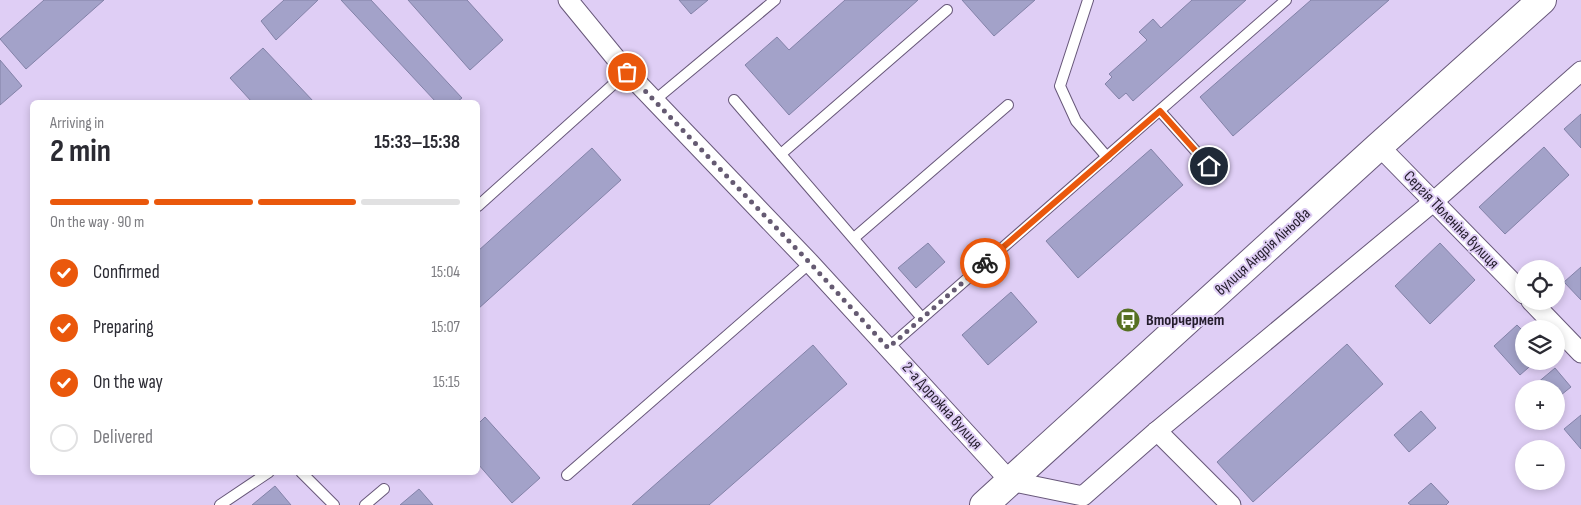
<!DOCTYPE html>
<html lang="en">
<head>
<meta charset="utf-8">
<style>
	:root { --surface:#fff; --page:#f7f7f7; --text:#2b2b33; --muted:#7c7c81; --line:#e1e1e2; --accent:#ea580c }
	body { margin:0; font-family:"Sofia Sans Condensed",sans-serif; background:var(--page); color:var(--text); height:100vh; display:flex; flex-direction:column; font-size:19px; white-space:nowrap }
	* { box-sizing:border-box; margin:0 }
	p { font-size:16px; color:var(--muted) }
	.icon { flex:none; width:28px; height:28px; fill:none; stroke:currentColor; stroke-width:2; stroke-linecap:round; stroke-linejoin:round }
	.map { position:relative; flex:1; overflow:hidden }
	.drawer { position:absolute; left:30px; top:100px; width:450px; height:375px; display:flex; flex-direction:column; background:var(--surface); border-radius:8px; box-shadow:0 2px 8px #0003 }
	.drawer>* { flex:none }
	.controls { position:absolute; left:1515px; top:260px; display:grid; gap:10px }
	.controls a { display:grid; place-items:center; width:50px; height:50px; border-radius:50%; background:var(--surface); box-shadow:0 2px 8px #0003; font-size:25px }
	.pin { position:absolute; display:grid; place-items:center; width:42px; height:42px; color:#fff; margin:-21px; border:2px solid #fff; border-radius:50%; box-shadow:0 1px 5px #0007 }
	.courier { position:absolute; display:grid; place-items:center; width:50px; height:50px; margin:-25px; border:4px solid #ea580c; border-radius:50%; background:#fff; color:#222; box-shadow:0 1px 6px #0007 }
	.summary em { font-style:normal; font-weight:700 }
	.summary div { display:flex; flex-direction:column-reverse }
	.summary { display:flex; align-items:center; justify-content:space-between; height:85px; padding:0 20px }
	h1 { font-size:32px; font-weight:700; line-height:38px }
	.bar { display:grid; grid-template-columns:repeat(4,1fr); gap:8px 5px; align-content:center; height:60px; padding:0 20px }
	.bar i { height:6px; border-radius:4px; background:var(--line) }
	.bar .active { background:var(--accent) }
	.bar p { grid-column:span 4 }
	ol { padding:0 20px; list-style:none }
	li { display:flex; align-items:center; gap:15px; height:55px }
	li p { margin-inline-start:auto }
	li .icon { padding:5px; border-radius:50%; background:var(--accent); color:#fff; stroke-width:4 }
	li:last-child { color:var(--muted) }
	li i { width:28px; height:28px; border:2px solid var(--line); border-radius:50% }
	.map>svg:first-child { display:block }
	.building { fill:#a3a2c9; stroke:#8382a8 }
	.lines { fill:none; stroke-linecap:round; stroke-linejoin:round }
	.service-casing { stroke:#675779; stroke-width:12 }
	.minor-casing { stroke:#675779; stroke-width:21 }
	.primary-casing { stroke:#675779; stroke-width:30 }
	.service { stroke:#fff; stroke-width:10 }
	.minor { stroke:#fff; stroke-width:19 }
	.primary { stroke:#fff; stroke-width:28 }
	.done { stroke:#655a72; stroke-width:5; stroke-dasharray:0 9 }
	.route { stroke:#ea580c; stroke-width:6 }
	.labels { text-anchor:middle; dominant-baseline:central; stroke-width:4; stroke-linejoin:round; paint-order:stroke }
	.street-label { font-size:16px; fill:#231c2b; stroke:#dfcef5 }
	.poi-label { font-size:16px; font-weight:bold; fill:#231c2b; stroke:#dfcef5; text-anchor:start }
</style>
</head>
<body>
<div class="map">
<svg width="1581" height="505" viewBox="0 0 1581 505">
	<rect width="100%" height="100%" fill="#dfcef5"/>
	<g class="building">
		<polygon points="44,0 104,0 26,69 0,39"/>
		<polygon points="284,0 318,0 276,40 261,21"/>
		<polygon points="341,0 371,0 462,98 457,102 436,102"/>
		<polygon points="408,0 467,0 503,40 470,70"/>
		<polygon points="679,0 708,0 691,14"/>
		<polygon points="845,0 918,0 789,115 745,65 777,37 789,50"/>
		<polygon points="962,0 1035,0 994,36"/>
		<polygon points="1192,0 1246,0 1133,101 1126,93 1119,99 1105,84 1112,77 1109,74 1147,40 1139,32 1153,19 1161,28"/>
		<polygon points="1311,0 1389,0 1233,136 1200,97"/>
		<polygon points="263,48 314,102 252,102 230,78"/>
		<polygon points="0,60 22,86 0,105"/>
		<polygon points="1581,114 1581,148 1564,129"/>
		<polygon points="1544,147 1569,175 1505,234 1479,207"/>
		<polygon points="592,148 621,180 478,309 478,251"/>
		<polygon points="1151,149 1183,185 1078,278 1046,241"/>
		<polygon points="928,243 945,262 916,288 898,268"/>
		<polygon points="1440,243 1475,280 1430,324 1395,286"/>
		<polygon points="1581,267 1581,300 1564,282"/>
		<polygon points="1011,292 1037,322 988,365 962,335"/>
		<polygon points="1517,325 1524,332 1524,361 1536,361 1520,375 1494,346"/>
		<polygon points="1347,344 1383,384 1253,502 1217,462"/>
		<polygon points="813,345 847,384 709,505 632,505"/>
		<polygon points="1555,368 1571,387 1556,399 1556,389 1530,389"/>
		<polygon points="1421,411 1436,428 1409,452 1394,435"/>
		<polygon points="1581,415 1581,449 1564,429"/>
		<polygon points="485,417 540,478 512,503 478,464 478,424"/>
		<polygon points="1431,483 1449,502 1446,505 1411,505 1408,503"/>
		<polygon points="275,486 291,505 252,505"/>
		<polygon points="419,489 433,505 400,505"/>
	</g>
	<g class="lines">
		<defs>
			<g id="service">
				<polyline points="1088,0 1060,86 1076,121 1107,157"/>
				<polyline points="655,100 775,0"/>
				<polyline points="734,100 922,318"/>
				<polyline points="1160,111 1209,166"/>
				<polyline points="781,154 947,10"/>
				<polyline points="478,206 627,72"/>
				<polyline points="854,238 1008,105"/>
				<polyline points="888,348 1286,0"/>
				<polyline points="301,472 334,505"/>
				<polyline points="567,475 810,263"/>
				<polyline points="220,505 269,472"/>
				<polyline points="365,505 384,489"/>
			</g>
			<g id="minor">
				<polyline points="568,0 627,72 810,263 1010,481 1083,496 1157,431 1433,202 1581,71"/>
				<polyline points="1379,146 1524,294"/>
				<polyline points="1531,301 1581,353"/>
				<polyline points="1157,431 1231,505"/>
			</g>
			<polyline id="primary" points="984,505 1379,146 1542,0"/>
		</defs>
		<use href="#service" class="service-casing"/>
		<use href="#minor" class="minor-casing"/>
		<use href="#primary" class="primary-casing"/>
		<use href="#service" class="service"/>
		<use href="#minor" class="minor"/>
		<use href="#primary" class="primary"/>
	</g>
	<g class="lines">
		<polyline class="done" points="627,72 810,263 888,348 985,263"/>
		<polyline class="route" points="985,263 1160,111 1209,166"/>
	</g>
	<defs>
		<symbol id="bus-disc" viewBox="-11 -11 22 22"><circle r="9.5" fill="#567022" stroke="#dfcef5"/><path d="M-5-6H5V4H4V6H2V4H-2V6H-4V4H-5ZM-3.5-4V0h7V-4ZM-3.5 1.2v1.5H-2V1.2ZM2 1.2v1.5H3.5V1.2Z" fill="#fff"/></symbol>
	</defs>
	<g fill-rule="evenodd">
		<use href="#bus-disc" x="1114" y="306" width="28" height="28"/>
	</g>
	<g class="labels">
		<g class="street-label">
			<text transform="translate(1451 220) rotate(46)">Сергія Тюленіна вулиця</text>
			<text transform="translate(1263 252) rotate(-42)">вулиця Андрія Ліньова</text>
			<text transform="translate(942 406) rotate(48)">2-а Дорожна вулиця</text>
		</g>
		<g class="poi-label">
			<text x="1146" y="320">Вторчермет</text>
		</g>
	</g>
</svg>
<div class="controls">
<a><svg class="icon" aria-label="locate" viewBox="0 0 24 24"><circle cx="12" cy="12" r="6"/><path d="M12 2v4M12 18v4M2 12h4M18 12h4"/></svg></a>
<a><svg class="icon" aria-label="layers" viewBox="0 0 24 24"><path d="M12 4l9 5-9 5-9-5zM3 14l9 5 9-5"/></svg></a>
<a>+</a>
<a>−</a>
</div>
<div class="pin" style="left:627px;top:72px;background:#ea580c"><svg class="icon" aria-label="bag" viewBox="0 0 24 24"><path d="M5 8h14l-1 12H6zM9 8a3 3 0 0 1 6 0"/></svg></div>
<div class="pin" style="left:1209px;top:166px;background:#1f2937"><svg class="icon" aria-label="home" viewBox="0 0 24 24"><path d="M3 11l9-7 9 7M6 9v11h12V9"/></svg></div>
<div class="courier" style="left:985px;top:263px"><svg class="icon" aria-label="bike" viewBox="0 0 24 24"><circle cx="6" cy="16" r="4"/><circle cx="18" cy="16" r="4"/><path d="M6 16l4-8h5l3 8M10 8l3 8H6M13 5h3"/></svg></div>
<section class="drawer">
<div class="summary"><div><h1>2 min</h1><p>Arriving in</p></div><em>15:33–15:38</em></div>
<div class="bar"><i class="active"></i><i class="active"></i><i class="active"></i><i></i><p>On the way · 90 m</p></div>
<ol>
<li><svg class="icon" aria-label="check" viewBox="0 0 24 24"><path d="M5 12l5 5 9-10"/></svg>Confirmed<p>15:04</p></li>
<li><svg class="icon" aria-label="check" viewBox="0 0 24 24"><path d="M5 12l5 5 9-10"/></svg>Preparing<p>15:07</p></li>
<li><svg class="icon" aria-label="check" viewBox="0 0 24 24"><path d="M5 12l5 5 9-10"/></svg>On the way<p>15:15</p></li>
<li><i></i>Delivered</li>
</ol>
</section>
</div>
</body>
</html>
